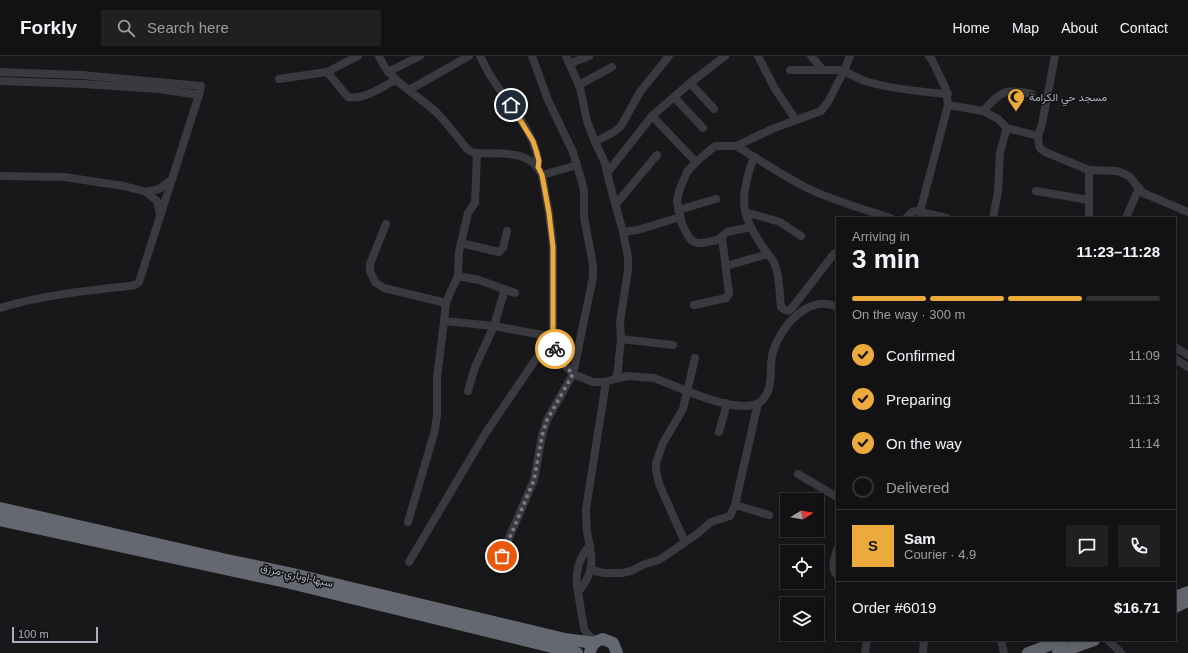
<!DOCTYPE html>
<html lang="en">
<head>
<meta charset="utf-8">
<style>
	:root { --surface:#121214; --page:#1f2022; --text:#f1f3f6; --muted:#9c9ea0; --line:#313234; --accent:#edaa3c }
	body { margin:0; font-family:Helvetica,Vazirmatn,sans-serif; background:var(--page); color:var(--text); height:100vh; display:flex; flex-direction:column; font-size:15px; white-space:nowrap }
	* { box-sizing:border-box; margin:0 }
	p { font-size:13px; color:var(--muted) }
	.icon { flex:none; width:22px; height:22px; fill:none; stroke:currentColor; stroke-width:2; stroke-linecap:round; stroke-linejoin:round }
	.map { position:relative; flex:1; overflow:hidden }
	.side { position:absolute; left:836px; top:161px; width:340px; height:424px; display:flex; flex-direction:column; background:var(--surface); border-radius:0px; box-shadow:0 4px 16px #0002,0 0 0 1px var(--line) }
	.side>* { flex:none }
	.needle { width:26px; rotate:79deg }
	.buttons { position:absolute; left:780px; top:437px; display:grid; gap:8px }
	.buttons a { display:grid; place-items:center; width:44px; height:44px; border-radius:0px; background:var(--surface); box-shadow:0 4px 16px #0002,0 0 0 1px var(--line); font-size:20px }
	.scale { position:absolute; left:12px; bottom:10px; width:86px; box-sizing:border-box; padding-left:4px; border:2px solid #aaafb9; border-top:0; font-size:11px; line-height:14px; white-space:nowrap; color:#aaafb9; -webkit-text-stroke:3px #131315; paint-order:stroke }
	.pin { position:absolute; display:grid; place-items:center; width:34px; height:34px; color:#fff; margin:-17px; border:2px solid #fff; border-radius:50%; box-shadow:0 1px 4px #0007 }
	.courier { position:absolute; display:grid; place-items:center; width:40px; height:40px; margin:-20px; border:3px solid #edaa3c; border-radius:50%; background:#fff; color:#222; box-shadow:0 1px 5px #0007 }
	.overview em { font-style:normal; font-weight:600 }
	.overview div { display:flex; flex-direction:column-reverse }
	.overview { display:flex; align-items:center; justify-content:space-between; height:68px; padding:0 16px }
	h1 { font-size:26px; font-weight:600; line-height:30px }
	.bar { display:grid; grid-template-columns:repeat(4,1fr); gap:6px 4px; align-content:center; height:48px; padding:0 16px }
	.bar i { height:5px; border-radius:3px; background:var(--line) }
	.bar .active { background:var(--accent) }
	.bar p { grid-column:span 4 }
	.line { display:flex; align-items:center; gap:10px; padding:0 16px; border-top:1px solid var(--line) }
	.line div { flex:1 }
	.round { display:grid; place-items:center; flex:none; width:42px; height:42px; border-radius:0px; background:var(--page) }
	ol { padding:0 16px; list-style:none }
	li { display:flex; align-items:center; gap:12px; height:44px }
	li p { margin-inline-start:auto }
	li .icon { padding:4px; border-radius:50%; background:var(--accent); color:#111; stroke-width:4 }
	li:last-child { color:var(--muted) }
	li i { width:22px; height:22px; border:2px solid var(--line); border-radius:50% }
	header { display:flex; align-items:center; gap:24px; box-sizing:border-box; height:56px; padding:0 20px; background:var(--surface); border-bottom:1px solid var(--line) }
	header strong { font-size:19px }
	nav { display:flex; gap:22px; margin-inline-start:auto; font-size:14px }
	.search { width:280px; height:36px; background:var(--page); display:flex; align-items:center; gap:10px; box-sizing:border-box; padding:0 14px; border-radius:0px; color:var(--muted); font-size:15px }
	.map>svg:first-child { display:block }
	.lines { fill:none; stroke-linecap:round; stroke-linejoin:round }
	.minor { stroke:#393a3f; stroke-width:8 }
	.highway { stroke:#656870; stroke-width:12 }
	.done { stroke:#777a81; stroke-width:4; stroke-dasharray:0 7.2 }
	.route { stroke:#edaa3c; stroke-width:5 }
	.labels { text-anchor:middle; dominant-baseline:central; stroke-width:3; stroke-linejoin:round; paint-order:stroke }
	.poi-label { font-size:11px; fill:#aaafb9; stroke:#131315; text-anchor:start }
	.street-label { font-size:11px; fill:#aaafb9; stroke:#131315 }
</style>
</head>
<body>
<header>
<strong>Forkly</strong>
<div class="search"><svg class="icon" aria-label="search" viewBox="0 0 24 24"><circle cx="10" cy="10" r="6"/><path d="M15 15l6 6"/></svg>Search here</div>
<nav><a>Home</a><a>Map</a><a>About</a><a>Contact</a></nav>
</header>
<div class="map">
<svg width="1188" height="597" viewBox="0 0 1188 597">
	<rect width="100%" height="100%" fill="#18181a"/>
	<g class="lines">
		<g class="minor">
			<path d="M379,0C389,25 418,39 437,57C448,68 457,81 467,93L472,96L477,97C501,98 530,93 542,119L549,157L553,191V285L560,304L573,318L593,326H606L614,323L628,320L654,322C679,331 727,355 753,349C760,348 765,342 768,335C773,323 769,309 773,296C780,271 809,237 837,251"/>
			<path d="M480,0C484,7 487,15 492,22C507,46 540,82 538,111"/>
			<polyline points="566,0 580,32 587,65 595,86 605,107 609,125 623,176 628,201 628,214 620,266 621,283 617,322"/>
			<polyline points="758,0 775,33 796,64"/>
			<polyline points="811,0 822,13"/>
			<polyline points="1055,0 1042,68 1038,80 1039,90 1041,93 1045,96 1089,114 1117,115 1129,120 1143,137 1188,156"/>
			<polyline points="569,8 589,0"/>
			<path d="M790,14H839C849,16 858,23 868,26C894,33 920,36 948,38"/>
			<path d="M0,16L82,19L201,30L199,39L139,226L135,229L129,230C85,235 42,239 0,252"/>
			<polyline points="327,16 358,0"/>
			<polyline points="388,16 420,0"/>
			<path d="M279,23L327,16L348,41C365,44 381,31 396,24"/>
			<polyline points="0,25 83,28 159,33 199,39"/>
			<polyline points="690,27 714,53"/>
			<polyline points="579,29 612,11"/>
			<polyline points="409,34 469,0"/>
			<polyline points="674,41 703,72"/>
			<polyline points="948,49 983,55 998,63 1007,72 1038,80"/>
			<path d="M983,55C1002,35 1004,32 1032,38"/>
			<polyline points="652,60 696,106"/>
			<polyline points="595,86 614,76 621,70 640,36 669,0"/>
			<path d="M736,90C760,104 783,120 807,132C834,145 863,153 891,162"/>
			<path d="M754,101C738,143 740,161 768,198C769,200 771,201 772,203C780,216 779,236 781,251L785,254L788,255L792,252L833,199L837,196"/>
			<polyline points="607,117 652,60 690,27 725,0"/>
			<polyline points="542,119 577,109"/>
			<polyline points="0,120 64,121 124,130 146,136 159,133 170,125"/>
			<polyline points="1036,135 1089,144"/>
			<polyline points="146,136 157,145 160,158"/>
			<polyline points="616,148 657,99"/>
			<polyline points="678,154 716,143"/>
			<polyline points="745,156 780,166 801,180"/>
			<polyline points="920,156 948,49 946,33 932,4 929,0"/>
			<polyline points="906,162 912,156 916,155 947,162"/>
			<polyline points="993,162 998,136 1000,96 1007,72"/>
			<polyline points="1089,162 1089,114"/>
			<polyline points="1126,162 1139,132"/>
			<polyline points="386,168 370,208 370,215 375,226 384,232 446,247"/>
			<polyline points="751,171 727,176 717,184 702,187 697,187 692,185 688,180 682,168 677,145 679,135 687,116 696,106 715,90 736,90 772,73 821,55 828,46 844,15 850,0"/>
			<polyline points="623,176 638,174 680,161"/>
			<polyline points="461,187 499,196 503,192 507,175"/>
			<polyline points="726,210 768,198"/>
			<polyline points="458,220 479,224 515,237"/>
			<polyline points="694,249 726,242 729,238 722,181"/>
			<polyline points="444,265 494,270 553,281"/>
			<polyline points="621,283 673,289"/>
			<polyline points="1175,291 1188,299"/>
			<polyline points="1175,303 1188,311"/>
			<polyline points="468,335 475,311 494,270 505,233"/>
			<polyline points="719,376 727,347"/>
			<polyline points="798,418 837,441"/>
			<polyline points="735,449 769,459"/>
			<polyline points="408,466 435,374 437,359 437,321 444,265 446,247 450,237 458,220 459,196 468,157 475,147 477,97"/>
			<polyline points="685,486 659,428 656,413 656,407 663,387 683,353 695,302"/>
			<path d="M837,493C835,502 830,512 837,519"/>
			<polyline points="409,506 485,378 536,303 542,297 555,292"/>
			<polyline points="496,512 534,424 542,380 547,364 573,318 593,221 593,209 584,161 584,134 581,123 573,96 548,44 532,0"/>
			<polyline points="591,514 604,517 622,517 631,515 645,508 659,504 697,478 711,466 730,460 735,449 758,347"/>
			<path d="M578,536C574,518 578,503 590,489"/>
			<polyline points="1001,584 1004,597"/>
			<polyline points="1108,584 1121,597"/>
			<path d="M596,585L588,579L584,573L578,536C595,516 593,504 588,481C586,471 586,462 586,453L606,326"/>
			<polyline points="865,597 867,584"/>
			<polyline points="923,597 924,584"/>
		</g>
		<g class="highway">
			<polyline points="0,452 227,504 293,518 565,583 594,587"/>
			<polyline points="0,464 286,526 577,597"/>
			<polyline points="1175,541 1188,536"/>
			<polyline points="1175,551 1188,545"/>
			<path d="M590,597C591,589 595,585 603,583L613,587L617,597"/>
			<polyline points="1028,597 1063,584"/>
			<polyline points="1058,597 1094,584"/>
		</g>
	</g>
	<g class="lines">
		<polyline class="done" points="502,500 534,424 542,380 547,364 573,318 564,309 555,293"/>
		<polyline class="route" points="511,49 533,85 536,94 539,105 538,111 542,119 549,157 553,191 553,281 555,293"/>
	</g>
	<defs>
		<symbol id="mosque-pin" viewBox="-11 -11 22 30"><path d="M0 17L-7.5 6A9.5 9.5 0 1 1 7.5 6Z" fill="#edaa3c" stroke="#131315"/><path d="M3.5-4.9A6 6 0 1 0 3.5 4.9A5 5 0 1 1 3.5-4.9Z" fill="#111"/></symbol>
	</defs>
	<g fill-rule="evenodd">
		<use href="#mosque-pin" x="1006" y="31" width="20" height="27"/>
	</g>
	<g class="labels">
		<g class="poi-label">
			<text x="1029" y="41">مسجد حي الكرامة</text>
		</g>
		<g class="street-label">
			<text transform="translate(297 519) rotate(13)">سبها-اوباري-مرزق</text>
		</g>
	</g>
</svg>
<div class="buttons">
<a><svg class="needle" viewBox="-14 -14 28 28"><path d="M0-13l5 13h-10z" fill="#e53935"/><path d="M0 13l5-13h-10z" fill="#9c9ea0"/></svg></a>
<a><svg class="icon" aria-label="locate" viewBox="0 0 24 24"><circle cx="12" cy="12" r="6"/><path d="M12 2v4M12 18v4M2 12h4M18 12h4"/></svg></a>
<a><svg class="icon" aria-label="layers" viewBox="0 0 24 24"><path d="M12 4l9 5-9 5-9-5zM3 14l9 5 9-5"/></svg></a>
</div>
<div class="scale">100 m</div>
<div class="pin" style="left:502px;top:500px;background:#ea580c"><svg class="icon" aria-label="bag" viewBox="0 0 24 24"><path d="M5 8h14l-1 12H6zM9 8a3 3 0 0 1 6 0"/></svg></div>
<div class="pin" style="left:511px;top:49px;background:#1f2937"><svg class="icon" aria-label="home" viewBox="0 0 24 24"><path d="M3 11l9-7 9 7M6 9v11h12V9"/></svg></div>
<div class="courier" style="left:555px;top:293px"><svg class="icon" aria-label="bike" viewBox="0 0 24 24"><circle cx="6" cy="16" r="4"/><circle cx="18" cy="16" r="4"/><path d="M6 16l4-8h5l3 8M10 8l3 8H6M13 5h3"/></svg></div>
<section class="side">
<div class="overview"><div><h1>3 min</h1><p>Arriving in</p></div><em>11:23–11:28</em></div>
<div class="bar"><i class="active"></i><i class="active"></i><i class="active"></i><i></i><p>On the way · 300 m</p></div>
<ol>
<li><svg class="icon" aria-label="check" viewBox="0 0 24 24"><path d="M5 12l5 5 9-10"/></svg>Confirmed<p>11:09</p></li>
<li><svg class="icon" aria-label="check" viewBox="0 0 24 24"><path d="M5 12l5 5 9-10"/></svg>Preparing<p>11:13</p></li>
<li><svg class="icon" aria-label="check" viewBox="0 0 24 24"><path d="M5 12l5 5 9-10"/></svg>On the way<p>11:14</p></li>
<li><i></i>Delivered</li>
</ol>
<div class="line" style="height:72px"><b class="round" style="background:var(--accent);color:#111">S</b><div><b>Sam</b><p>Courier · 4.9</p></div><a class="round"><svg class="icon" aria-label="chat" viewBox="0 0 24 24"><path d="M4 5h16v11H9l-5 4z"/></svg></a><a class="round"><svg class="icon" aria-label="phone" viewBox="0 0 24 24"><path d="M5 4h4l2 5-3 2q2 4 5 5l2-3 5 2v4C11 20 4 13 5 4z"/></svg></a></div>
<div class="line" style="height:52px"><div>Order #6019</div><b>$16.71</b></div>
</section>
</div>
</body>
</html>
